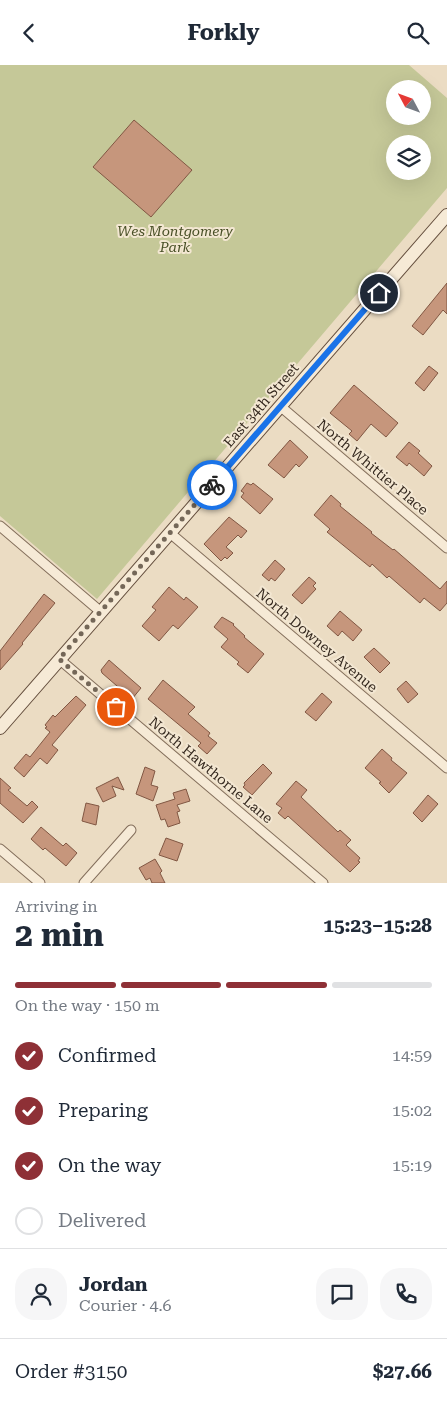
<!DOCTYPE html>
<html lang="en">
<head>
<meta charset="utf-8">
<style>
	:root { --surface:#fff; --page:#f6f6f7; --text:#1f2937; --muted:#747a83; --line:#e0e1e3; --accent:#8e3036 }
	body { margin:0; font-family:"Roboto Serif",serif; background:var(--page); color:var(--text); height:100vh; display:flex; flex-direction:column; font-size:19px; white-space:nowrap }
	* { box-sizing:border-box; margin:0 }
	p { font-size:16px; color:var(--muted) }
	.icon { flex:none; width:28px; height:28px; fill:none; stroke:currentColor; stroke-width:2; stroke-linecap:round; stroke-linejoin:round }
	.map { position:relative; height:818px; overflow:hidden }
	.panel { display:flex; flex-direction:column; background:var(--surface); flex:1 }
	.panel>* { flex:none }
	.needle { width:32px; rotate:311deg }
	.controls { position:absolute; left:386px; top:15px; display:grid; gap:10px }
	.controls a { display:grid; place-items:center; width:45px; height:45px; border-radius:50%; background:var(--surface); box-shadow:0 5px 20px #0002; font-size:25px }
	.pin { position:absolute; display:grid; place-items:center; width:42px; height:42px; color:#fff; margin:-21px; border:2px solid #fff; border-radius:50%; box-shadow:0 1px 5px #0007 }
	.courier { position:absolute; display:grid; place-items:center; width:50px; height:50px; margin:-25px; border:4px solid #1a73e8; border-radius:50%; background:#fff; color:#222; box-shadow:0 1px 6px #0007 }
	.overview em { font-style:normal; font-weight:700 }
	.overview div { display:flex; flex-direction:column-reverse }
	.overview { display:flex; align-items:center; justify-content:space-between; height:85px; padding:0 15px }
	h1 { font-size:32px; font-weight:700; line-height:38px }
	.bar { display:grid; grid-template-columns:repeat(4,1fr); gap:8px 5px; align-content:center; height:60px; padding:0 15px }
	.bar i { height:6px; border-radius:4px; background:var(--line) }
	.bar .current { background:var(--accent) }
	.bar p { grid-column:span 4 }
	.line { display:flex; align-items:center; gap:12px; padding:0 15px; border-top:1px solid var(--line) }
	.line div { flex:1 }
	.round { display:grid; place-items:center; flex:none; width:52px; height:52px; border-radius:20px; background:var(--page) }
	ol { padding:0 15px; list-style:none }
	li { display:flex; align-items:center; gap:15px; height:55px }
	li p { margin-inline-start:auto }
	li .icon { padding:5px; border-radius:50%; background:var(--accent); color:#fff; stroke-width:4 }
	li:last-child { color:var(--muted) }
	li i { width:28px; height:28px; border:2px solid var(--line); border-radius:50% }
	header { display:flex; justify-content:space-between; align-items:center; height:65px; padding:0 15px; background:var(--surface); font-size:22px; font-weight:700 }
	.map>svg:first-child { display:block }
	.green { fill:#c5c898; fill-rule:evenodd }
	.building { fill:#c6967c; stroke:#815743 }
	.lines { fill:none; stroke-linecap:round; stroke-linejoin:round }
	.street-casing { stroke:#836e5b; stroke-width:11 }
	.secondary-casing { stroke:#654f3e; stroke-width:14 }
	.street { stroke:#f6ead6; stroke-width:9 }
	.secondary { stroke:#f6ead6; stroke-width:12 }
	.done { stroke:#746758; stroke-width:5; stroke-dasharray:0 9 }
	.route { stroke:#1a73e8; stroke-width:6 }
	.labels { text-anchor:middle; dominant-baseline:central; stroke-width:4; stroke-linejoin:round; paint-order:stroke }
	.park-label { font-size:14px; font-style:italic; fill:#484f26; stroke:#f3e7d2 }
	.street-label { font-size:14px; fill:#34281e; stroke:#f3e7d2 }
</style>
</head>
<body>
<header><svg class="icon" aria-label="back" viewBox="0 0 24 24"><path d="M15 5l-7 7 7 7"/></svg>Forkly<svg class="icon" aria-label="search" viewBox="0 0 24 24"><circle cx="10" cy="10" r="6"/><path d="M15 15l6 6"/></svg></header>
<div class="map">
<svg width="447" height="818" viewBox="0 0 447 818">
	<rect width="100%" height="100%" fill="#ebdcc3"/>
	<path class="green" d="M0,0H409L447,33V123L97,534L0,451ZM395,24H422V51H395ZM395,79H422V106H395Z"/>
	<g class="building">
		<polygon points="134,55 192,105 151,152 93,102"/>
		<polygon points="447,218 447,249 443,245 423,270 412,261"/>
		<polygon points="429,301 438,308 424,326 415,318"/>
		<polygon points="354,320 398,358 386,372 371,359 357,376 349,369 352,366 330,348"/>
		<polygon points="290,375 308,392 299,402 296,399 284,413 268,400"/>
		<polygon points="409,377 420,386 418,388 432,401 424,411 409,398 407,401 396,392"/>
		<polygon points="247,418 251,420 253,418 273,434 260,449 241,432 244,428 241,426"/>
		<polygon points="331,430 341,439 340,441 372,467 371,468 393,485 394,484 440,524 447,516 447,538 440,546 424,533 420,538 389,511 387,513 372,499 370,502 327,467 330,464 314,450"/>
		<polygon points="229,452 247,466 241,473 238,470 226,482 233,488 227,494 225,492 221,496 204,479"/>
		<polygon points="275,495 285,504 275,516 271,513 269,516 262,510"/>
		<polygon points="309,512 316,518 313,521 316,524 302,539 292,530"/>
		<polygon points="169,522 184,535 186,532 198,542 178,564 173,560 159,576 142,561 156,545 152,542"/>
		<polygon points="44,529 55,538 22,578 23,579 0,605 0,586"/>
		<polygon points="340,546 362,565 353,576 342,566 338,571 327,561"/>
		<polygon points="222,552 234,559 233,560 245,571 244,572 264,589 248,608 237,599 239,597 221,582 228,574 214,562"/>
		<polygon points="374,583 390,598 380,608 364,592"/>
		<polygon points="109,595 141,623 132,634 102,608 101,605"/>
		<polygon points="163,615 195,642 188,649 210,668 208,671 217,678 207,689 198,681 201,678 148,634"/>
		<polygon points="406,616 418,629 408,638 397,624"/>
		<polygon points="322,628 332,637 316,656 305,647"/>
		<polygon points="76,631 86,640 52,680 58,685 47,699 40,693 24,712 14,703 26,689 30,692 50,667 45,663 47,662 45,660 53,650 55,652"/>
		<polygon points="382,684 392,693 391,695 407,708 389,728 379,718 381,717 365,703"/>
		<polygon points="263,699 272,708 252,730 243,722 245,720 244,718"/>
		<polygon points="145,702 155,706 151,720 158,722 153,736 136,729"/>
		<polygon points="118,712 124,725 112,721 116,731 103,737 96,723"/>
		<polygon points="0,713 11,723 8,725 27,741 32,736 38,742 23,758 0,738"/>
		<polygon points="296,716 307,725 301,732 338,767 340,765 351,775 346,780 360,793 358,796 360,797 350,807 288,751 285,754 278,748 282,743 276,739"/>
		<polygon points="186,724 190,736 177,740 180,746 177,747 180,758 168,762 165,754 161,755 156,740 175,734 173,728"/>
		<polygon points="428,730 438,739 422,757 413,748"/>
		<polygon points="86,738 99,741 96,760 82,756"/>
		<polygon points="41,762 63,781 66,778 77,788 66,801 45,783 43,785 31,774"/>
		<polygon points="166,773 183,779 177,796 159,790"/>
		<polygon points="155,794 162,806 160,808 165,818 152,818 150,813 146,815 139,803"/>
	</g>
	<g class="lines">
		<defs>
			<g id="street">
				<polyline points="280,341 447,483"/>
				<polyline points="0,461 101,547"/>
				<polyline points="170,468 447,703"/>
				<polyline points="59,594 323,818"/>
				<polyline points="0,784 40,818"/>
				<polyline points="84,818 131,765"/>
			</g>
			<polyline id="secondary" points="0,663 447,150"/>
		</defs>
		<use href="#street" class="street-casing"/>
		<use href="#secondary" class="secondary-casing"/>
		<use href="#street" class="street"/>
		<use href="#secondary" class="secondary"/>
	</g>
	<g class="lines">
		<polyline class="done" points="116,642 59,594 212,420"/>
		<polyline class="route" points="212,420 379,228"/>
	</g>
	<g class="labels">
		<g class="park-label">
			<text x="175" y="166">Wes Montgomery<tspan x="175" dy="16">Park</tspan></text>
		</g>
		<g class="street-label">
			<text transform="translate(261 340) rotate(-49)">East 34th Street</text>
			<text transform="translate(373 402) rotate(40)">North Whittier Place</text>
			<text transform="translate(317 575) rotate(40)">North Downey Avenue</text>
			<text transform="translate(211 705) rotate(40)">North Hawthorne Lane</text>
		</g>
	</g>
</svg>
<div class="controls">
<a><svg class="needle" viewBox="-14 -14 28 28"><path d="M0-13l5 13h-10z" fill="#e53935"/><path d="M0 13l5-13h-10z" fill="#747a83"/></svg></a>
<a><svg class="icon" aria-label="layers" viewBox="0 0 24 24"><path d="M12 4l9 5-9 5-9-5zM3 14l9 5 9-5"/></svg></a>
</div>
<div class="pin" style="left:116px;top:642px;background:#ea580c"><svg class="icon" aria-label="bag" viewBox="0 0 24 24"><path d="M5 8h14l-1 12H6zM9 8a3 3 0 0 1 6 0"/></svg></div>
<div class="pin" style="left:379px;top:228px;background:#1f2937"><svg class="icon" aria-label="home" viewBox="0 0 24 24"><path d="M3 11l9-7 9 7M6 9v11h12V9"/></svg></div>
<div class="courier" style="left:212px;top:420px"><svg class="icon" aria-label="bike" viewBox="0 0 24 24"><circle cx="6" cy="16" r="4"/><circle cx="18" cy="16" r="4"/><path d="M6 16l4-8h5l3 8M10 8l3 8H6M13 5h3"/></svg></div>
</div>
<section class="panel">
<div class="overview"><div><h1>2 min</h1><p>Arriving in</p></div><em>15:23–15:28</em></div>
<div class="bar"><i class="current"></i><i class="current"></i><i class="current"></i><i></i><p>On the way · 150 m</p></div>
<ol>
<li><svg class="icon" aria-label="check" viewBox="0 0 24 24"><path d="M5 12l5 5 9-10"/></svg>Confirmed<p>14:59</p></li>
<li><svg class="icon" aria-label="check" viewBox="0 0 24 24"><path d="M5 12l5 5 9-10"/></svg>Preparing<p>15:02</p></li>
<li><svg class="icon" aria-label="check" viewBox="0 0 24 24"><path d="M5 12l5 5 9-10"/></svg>On the way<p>15:19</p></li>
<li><i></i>Delivered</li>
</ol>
<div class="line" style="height:90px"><a class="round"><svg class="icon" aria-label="person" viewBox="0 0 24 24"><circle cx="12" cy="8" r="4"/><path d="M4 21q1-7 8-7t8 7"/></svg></a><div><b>Jordan</b><p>Courier · 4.6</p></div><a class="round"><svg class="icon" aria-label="chat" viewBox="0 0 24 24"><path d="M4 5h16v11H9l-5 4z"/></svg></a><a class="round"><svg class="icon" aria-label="phone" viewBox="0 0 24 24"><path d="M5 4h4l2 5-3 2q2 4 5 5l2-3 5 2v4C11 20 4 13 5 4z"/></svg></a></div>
<div class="line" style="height:65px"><div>Order #3150</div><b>$27.66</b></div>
</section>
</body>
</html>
